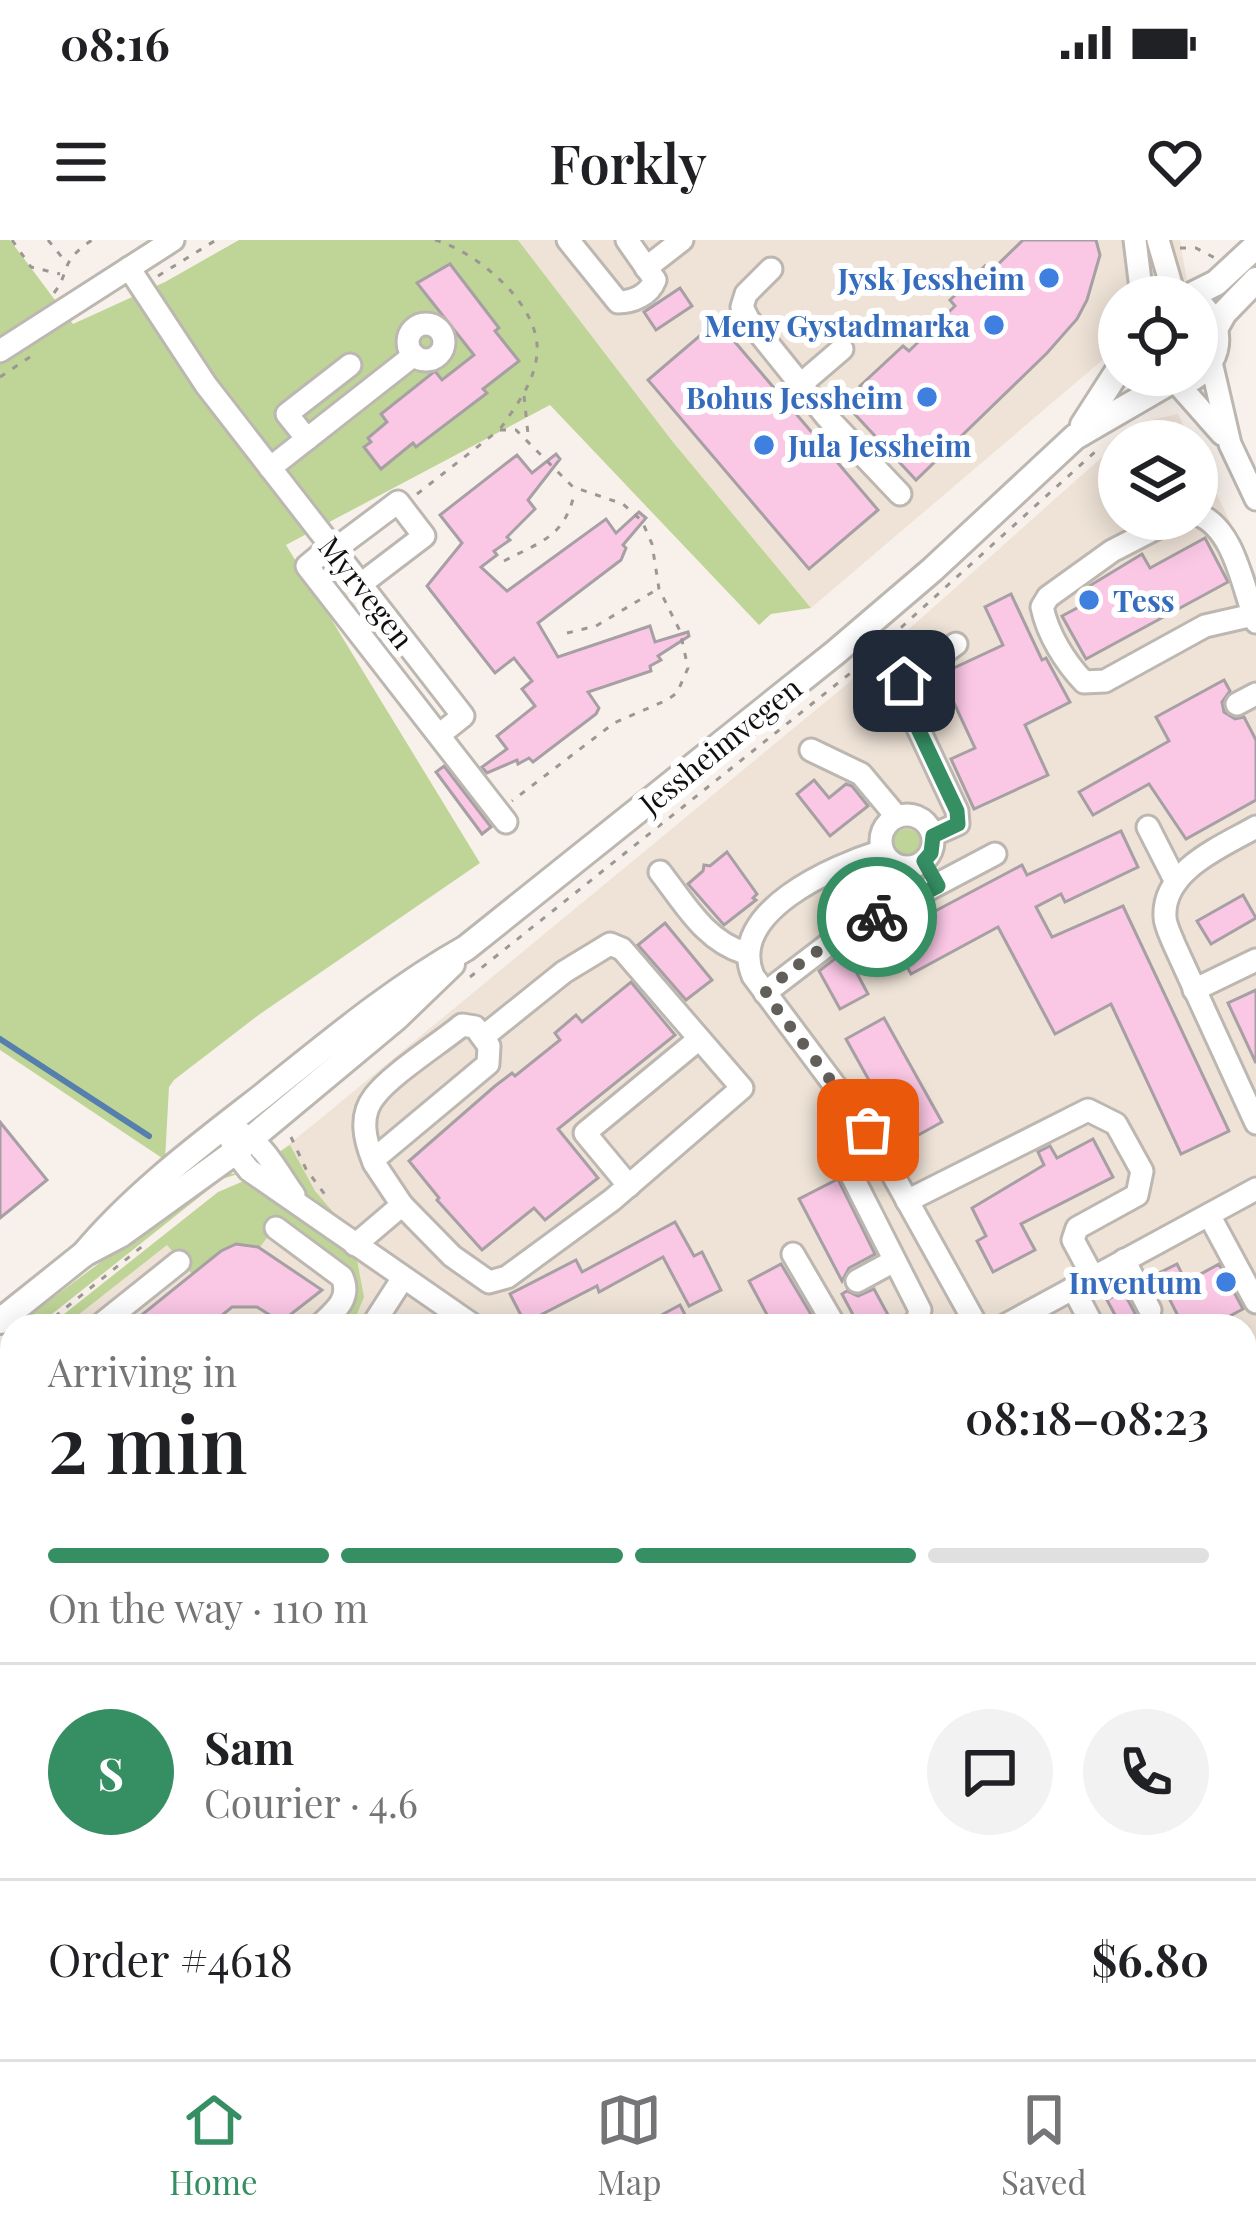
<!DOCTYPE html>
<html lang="en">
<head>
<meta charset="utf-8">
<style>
	:root { --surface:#fff; --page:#f2f2f2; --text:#202124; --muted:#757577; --line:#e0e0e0; --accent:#368e63 }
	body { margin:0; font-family:"Playfair Display",serif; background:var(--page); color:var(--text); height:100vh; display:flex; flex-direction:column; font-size:45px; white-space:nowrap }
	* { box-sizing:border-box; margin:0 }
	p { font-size:39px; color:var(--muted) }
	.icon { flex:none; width:66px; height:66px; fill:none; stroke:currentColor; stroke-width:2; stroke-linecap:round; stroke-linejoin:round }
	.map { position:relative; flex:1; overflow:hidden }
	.details { position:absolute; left:0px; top:1074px; width:1257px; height:747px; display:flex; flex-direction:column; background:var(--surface); border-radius:36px 36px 0 0; box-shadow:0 6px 30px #0003 }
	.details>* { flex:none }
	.tools { position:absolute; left:1098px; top:36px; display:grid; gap:24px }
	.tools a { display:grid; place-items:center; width:120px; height:120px; border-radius:50%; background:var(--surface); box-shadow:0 6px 30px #0003; font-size:60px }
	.pin { position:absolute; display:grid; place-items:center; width:102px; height:102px; color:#fff; margin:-51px; border-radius:24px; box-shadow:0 6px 18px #0006 }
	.courier { position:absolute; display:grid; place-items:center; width:120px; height:120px; margin:-60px; border:9px solid #368e63; border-radius:50%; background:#fff; color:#222; box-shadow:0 3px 15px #0007 }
	.head em { font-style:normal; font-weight:600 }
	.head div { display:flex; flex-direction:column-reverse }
	.head { display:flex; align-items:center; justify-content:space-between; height:204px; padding:0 48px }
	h1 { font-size:78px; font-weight:600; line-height:90px }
	.bar { display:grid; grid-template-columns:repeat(4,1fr); gap:18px 12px; align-content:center; height:144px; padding:0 48px }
	.bar i { height:15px; border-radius:9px; background:var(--line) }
	.bar .active { background:var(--accent) }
	.bar p { grid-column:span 4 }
	.line { display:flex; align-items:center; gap:30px; padding:0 48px; border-top:3px solid var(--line) }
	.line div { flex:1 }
	.round { display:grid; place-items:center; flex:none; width:126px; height:126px; border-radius:63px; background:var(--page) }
	.status { display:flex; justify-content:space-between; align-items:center; height:84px; padding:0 60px; background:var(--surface); direction:ltr }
	.status svg { height:33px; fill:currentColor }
	header { display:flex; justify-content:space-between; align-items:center; height:156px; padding:0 48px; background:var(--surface); font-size:54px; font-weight:600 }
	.tab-bar { display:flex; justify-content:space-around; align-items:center; height:168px; border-top:3px solid var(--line); background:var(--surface); font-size:33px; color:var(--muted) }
	.tab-bar a { display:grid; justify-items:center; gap:6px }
	.tab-bar .active { color:var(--accent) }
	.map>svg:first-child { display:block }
	.built { fill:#efe3d7 }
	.green { fill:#bfd597 }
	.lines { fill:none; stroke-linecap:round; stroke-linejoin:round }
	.stream { stroke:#567fad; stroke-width:6 }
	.building { fill:#fac7e5; stroke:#a69fa3; stroke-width:3 }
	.minor-casing { stroke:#bdb7b1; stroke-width:27 }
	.major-casing { stroke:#bdb7b1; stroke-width:30 }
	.path { stroke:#9c9792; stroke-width:3; stroke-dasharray:6 9; stroke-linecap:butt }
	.minor { stroke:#fff; stroke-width:21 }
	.major { stroke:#fff; stroke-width:24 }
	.done { stroke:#625f5b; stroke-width:12; stroke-dasharray:0 21.6 }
	.route { stroke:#368e63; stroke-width:15 }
	.shop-dot { fill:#3f7fe0; stroke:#fff; stroke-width:4.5 }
	.labels { text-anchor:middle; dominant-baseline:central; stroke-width:12; stroke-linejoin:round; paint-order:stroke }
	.shop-label { font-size:30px; font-weight:bold; fill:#366cbe; stroke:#fff; text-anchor:end }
	.street-label { font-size:30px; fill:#12100e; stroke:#fff }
</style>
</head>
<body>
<div class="status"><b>08:16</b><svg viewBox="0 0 49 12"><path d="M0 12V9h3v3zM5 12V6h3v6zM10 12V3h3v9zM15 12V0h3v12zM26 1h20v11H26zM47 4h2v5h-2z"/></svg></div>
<header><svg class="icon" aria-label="menu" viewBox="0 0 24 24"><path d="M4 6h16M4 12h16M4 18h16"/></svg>Forkly<svg class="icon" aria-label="heart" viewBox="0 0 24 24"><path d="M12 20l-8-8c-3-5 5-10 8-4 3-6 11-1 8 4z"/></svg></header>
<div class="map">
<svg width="1256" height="1819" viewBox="0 0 1256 1819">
	<rect width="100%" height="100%" fill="#f8f1eb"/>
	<g class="built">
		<polygon points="518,0 1180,0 1188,48 1177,57 1119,57 1119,106 811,368 673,202"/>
		<polygon points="1178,174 1191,201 1121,201 1142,182"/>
		<polygon points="1119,202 1119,279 1197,279 1197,214 1256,335 1256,1713 1245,1715 1245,1086 61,1086 314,884 846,445"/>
		<polygon points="12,1125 12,1809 928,1809 932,1819 0,1819 0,1135"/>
	</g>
	<g class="green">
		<polygon points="0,0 10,0 73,84 165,42 239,0 518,0 673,202 811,368 771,374 759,385 550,165 286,305 480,623 260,774 174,840 169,847 165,920 0,810"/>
		<circle cx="907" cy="603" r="14"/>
		<polygon points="290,905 315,951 340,980 303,952 278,913"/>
		<polygon points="220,933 238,934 222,939 37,1086 15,1086"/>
		<path d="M246,940L357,1020L364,1057L352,1086H344L353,1053L279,982L260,1007C229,998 215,1016 192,1034L167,1005L64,1086H49L218,952Z"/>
	</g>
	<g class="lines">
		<polyline class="stream" points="0,799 149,896"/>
	</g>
	<g class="building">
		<polygon points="1023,0 1096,0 1100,15 1087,60 1077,79 1047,113 916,240 850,169 867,153 860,146 903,106 909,111 955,66 950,60 985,26 990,32"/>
		<polygon points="450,24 499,88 495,91 519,121 483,149 487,153 416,207 413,203 381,229 364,207 371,202 368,198 387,182 381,174 435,131 442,140 474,115 417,43"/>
		<polygon points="680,48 692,66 656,90 644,72"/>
		<polygon points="717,81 878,270 809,329 648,140"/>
		<polygon points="556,214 560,219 528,260 535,269 507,297 510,300 494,311 497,315 481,327 507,351 606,279 616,293 639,272 646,278 623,305 626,308 621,320 538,383 558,417 650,386 655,402 688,392 689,396 658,416 661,420 650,426 651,431 588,452 599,468 596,474 533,522 529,518 518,524 517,520 487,533 482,527 507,509 497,496 535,466 522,449 532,441 514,418 495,433 427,346 462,303 440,275 517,215 532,233"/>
		<polygon points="1205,298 1228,342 1086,419 1062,376 1092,360 1086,348 1142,314 1150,328"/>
		<polygon points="1011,354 1042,420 1046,418 1070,462 1025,485 1048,535 974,569 951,519 975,508 948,450 942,453 936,440 943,438 941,434 1003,405 985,367"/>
		<polygon points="1224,440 1230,451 1222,462 1224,472 1235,479 1244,477 1256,500 1256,560 1186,599 1149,544 1093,575 1079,552 1169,501 1156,477"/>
		<polygon points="444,526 491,587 482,594 436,532"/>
		<polygon points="814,540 829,558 846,544 852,546 868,566 830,596 797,554"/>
		<polygon points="1121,591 1138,627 1065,662 1061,654 1036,667 1052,697 1123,666 1229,891 1181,914 1111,764 1055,794 998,687 911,734 890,695 1022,625 1027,635"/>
		<polygon points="727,612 757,654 753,658 756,660 724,685 688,644 703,631 704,625 710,626"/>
		<polygon points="1243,655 1256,678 1211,704 1197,681"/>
		<polygon points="665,683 712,740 686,760 638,705"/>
		<polygon points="845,711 868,754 840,769 819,731"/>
		<polygon points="631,742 675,795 558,889 598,938 545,980 534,968 482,1010 437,960 439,958 409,921 495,846 512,833 515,836 560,800 555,793 576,775 582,782"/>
		<polygon points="1256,750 1256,823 1228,763"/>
		<polygon points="884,778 942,882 904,903 846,799"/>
		<polygon points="0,882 47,940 0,978"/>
		<polygon points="1093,899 1113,937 1021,984 1035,1010 993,1032 977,1001 986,996 972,968 1044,925 1038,912 1050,906 1057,918"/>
		<polygon points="838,939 875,1014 849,1028 842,1041 799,959"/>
		<polygon points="675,982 694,1016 702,1012 721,1050 689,1066 663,1017 599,1052 597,1046 525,1083 510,1054 576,1020 582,1032"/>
		<polygon points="236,1004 258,1007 322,1050 281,1082 257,1067 232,1067 209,1086 128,1086 221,1011"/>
		<polygon points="781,1024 818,1086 773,1086 749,1041"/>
		<polygon points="1177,1024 1186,1042 1219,1024 1243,1069 1211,1086 1183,1086 1157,1034"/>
		<polygon points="874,1049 894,1086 859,1086 842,1054 847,1051 858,1056"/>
		<polygon points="1123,1051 1137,1077 1147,1086 1121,1086 1107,1060"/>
		<polygon points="680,1065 691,1086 641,1086"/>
	</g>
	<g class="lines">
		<defs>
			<g id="minor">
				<path d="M568,0L618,62C633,62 649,55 655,40L627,0"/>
				<polyline points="1135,0 1142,57"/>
				<polyline points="1158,0 1174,55"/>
				<polyline points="129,28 206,145 463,476 439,495"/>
				<polyline points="646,28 682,0"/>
				<polyline points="771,29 746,54 742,67 748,79 826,176 900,254"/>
				<circle cx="426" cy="102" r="18"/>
				<polyline points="0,111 173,0"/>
				<polyline points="1211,122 1230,204 1256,259"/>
				<polyline points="1177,143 1222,194"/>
				<polyline points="800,145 842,109"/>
				<polyline points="307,199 287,174 350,125"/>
				<polyline points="270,228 414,115"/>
				<path d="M1197,274C1235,288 1243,349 1256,382"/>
				<path d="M1174,279L1112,311L1048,357L1042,367C1048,395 1065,422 1084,442L1105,441L1205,386L1253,375"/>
				<polyline points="331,306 307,326 506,582"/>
				<polyline points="334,310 398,262 424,296 361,344"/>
				<polyline points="1237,464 1256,454"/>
				<polyline points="811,510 861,534 897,577"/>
				<circle cx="907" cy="601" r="26"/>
				<polyline points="1148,587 1176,642"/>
				<path d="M1256,587C1223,606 1162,630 1165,677C1165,685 1171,696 1174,704L1256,883"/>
				<polyline points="933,595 958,584 957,571 903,456 904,441 956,404"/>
				<path d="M882,611C834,626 726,672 753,736L868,890L977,1086"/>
				<path d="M660,632C685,664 705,701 745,713"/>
				<polyline points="1194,750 1256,720"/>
				<polyline points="765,753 838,697 995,614"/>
				<polyline points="226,885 235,912 249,930 474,1086"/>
				<path d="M241,893C265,905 278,933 294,955"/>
				<polyline points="852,936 920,1070 917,1082 910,1086"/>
				<polyline points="629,946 585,893 699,799"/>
				<polyline points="907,961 1088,870 1116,884 1142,931 1137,955 1077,988 1073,1000 1093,1037"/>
				<polyline points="402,965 452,1016 489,1042 507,1037 612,960 742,848 622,709 610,704 564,732 483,797"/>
				<polyline points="1209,975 1256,1062"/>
				<path d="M276,988L342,1037C352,1059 334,1072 319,1086"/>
				<path d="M355,1005L402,965L374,923L373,920C365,900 359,876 374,857C390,835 439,804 462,785L475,787L489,806L488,824L373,920"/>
				<polyline points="793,1014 835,1086"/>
				<polyline points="1124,1020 1150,1070"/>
				<polyline points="857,1041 894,1021"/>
				<polyline points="1073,1048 1093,1086"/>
				<polyline points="99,1086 179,1022"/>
				<polyline points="372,1086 403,1038"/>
				<polyline points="1004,1086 1256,949"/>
				<polyline points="0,1166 12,1156"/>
				<polyline points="0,1216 12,1207"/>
				<polyline points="1245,1256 1256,1255"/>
				<polyline points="0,1275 12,1287"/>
				<polyline points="0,1321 12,1337"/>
				<polyline points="0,1402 12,1392"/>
				<polyline points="0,1467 12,1481"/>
				<polyline points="0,1515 12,1505"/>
				<polyline points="0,1578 12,1568"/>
				<polyline points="0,1591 12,1605"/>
				<polyline points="338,1809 345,1819"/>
				<polyline points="533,1809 541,1819"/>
				<polyline points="78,1819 90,1809"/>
				<polyline points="152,1819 164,1809"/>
			</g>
			<g id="major">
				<polyline points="1159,57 1186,57"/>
				<polyline points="1188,57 1216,43 1256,6"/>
				<polyline points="1216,87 1224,73 1256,40"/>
				<path d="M1157,140L1187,141C1222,124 1226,87 1197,62"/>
				<polyline points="1083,185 1119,129"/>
				<path d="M84,1014C135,953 201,904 264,855C329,803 393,749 466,708L836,412L932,330L1075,197L1168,143"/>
				<polyline points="0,1081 84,1014 120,995 235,912 396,778 452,724"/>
			</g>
		</defs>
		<use href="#minor" class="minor-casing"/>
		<use href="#major" class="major-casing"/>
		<g class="path">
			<polyline points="12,0 31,27 60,34"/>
			<polyline points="48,0 65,21"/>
			<path d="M435,0C477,12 541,65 537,113C535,142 516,166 500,189"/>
			<polyline points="1180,8 1196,8 1215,18"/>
			<polyline points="158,36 216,0"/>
			<path d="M54,53C71,31 58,23 92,0"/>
			<polyline points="0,137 33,115"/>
			<polyline points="524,156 528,194"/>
			<polyline points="417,254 499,190 516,190 573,247 623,264 642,281 652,304 659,349 680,391 688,428 677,453 667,460 614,483 512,561"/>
			<path d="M504,321C542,301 565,297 575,251"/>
			<polyline points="567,393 596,386 656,350"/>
			<polyline points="470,737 853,431 1096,211"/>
			<polyline points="291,897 306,929 329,960"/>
			<polyline points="493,1077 506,1086"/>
			<polyline points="43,1086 144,1005"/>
			<polyline points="0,1120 12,1111"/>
			<polyline points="1245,1797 1256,1792"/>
			<polyline points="1202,1819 1222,1809"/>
		</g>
		<use href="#minor" class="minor"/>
		<use href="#major" class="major"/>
	</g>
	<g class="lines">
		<path class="done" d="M868,890L765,753C798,721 836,698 877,677"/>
		<polyline class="route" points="877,677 938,646 924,621 931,613 933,596 958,584 957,571 903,457 904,441"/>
	</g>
	<g class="shop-dot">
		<circle cx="1049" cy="38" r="12"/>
		<circle cx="994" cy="85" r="12"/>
		<circle cx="927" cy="157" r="12"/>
		<circle cx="764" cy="205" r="12"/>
		<circle cx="1089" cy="360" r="12"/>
		<circle cx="1226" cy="1042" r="12"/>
	</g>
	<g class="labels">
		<g class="shop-label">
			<text x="1025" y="38">Jysk Jessheim</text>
			<text x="970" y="85">Meny Gystadmarka</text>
			<text x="903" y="157">Bohus Jessheim</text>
			<text x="788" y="205" text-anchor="start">Jula Jessheim</text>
			<text x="1113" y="360" text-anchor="start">Tess</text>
			<text x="1202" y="1042">Inventum</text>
		</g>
		<g class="street-label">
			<text transform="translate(367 352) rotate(52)">Myrvegen</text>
			<text transform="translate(720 505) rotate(-39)">Jessheimvegen</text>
		</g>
	</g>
</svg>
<div class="tools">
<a><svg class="icon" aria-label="locate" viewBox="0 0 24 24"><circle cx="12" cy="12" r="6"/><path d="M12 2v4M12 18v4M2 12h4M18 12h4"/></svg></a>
<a><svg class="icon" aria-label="layers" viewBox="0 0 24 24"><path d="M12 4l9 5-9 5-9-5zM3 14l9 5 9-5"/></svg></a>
</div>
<div class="pin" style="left:868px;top:890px;background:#ea580c"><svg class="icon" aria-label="bag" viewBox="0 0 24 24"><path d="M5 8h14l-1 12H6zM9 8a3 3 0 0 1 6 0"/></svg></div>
<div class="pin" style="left:904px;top:441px;background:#1f2937"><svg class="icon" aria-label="home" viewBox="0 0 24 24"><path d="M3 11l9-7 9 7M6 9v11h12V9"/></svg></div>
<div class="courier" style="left:877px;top:677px"><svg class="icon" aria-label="bike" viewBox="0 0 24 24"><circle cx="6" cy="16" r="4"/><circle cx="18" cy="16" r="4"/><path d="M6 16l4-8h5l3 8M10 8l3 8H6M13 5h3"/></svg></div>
<section class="details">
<div class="head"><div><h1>2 min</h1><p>Arriving in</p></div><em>08:18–08:23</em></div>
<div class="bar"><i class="active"></i><i class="active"></i><i class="active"></i><i></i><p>On the way · 110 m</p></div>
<div class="line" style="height:216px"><b class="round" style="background:var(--accent);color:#fff">S</b><div><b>Sam</b><p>Courier · 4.6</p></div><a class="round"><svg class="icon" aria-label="chat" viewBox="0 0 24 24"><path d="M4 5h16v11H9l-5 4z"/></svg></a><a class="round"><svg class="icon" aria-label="phone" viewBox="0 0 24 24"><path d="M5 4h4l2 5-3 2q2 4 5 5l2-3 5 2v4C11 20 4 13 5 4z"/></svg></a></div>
<div class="line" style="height:156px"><div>Order #4618</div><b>$6.80</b></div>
</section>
</div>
<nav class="tab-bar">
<a class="active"><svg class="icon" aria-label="home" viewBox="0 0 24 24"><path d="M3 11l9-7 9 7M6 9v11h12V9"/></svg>Home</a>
<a><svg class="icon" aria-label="map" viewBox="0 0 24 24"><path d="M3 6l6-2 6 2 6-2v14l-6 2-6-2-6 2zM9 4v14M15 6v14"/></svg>Map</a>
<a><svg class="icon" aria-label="saved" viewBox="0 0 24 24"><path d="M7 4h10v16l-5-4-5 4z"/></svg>Saved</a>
</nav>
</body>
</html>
